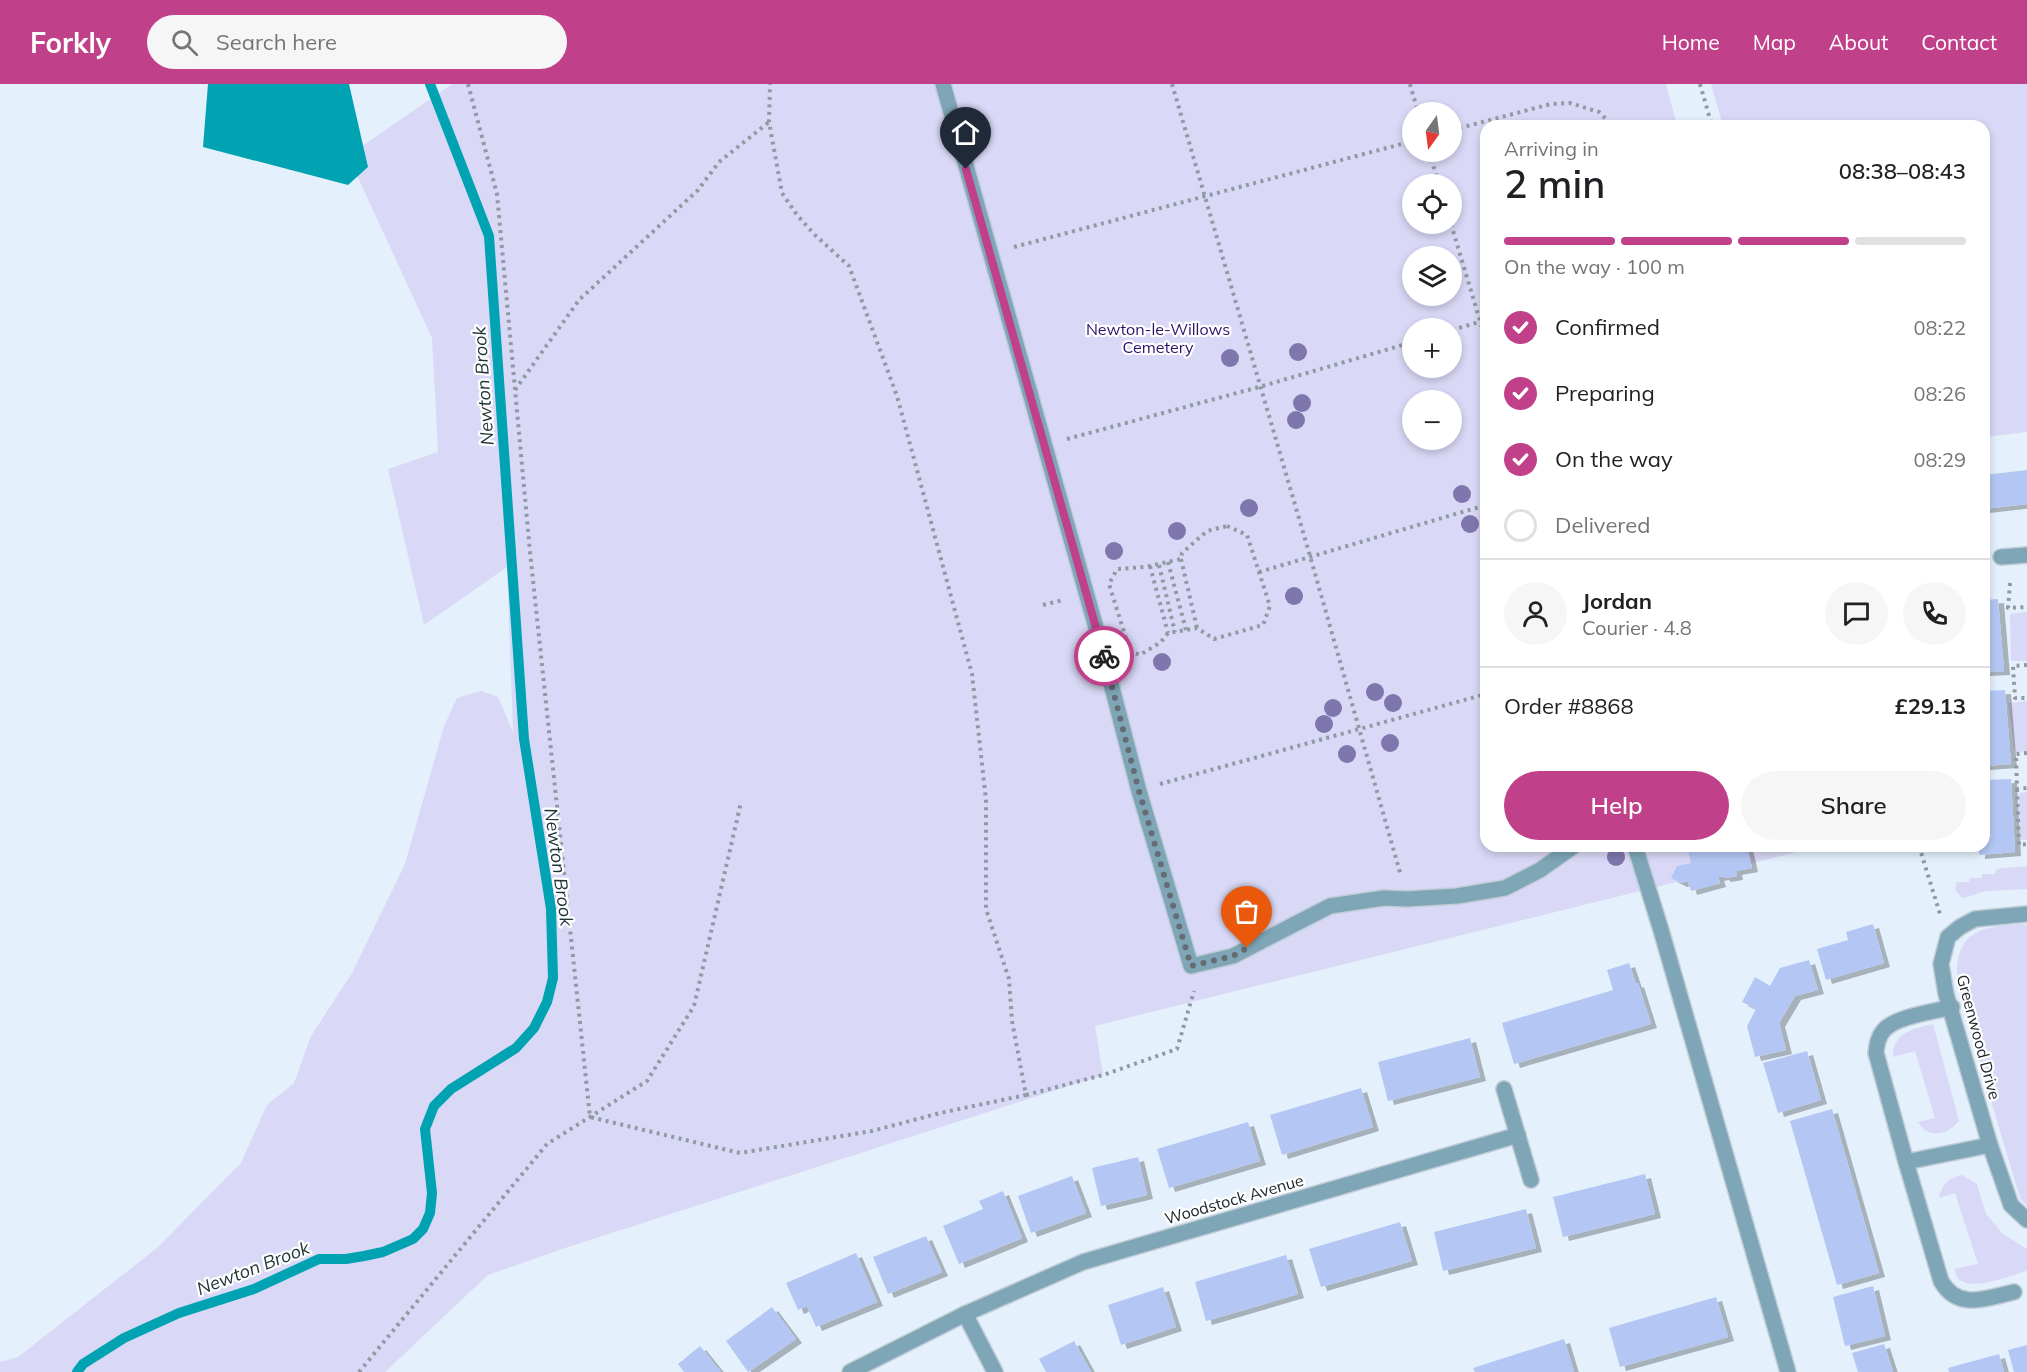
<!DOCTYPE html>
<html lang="en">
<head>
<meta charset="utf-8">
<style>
	:root { --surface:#fff; --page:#f6f6f6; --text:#202124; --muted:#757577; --line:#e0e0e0; --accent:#c1408a }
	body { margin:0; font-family:Mulish,sans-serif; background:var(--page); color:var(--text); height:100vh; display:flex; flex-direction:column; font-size:22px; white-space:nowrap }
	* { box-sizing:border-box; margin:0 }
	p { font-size:20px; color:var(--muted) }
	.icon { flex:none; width:33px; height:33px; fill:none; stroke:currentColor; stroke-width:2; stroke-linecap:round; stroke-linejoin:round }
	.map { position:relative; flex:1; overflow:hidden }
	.side { position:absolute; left:1480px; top:36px; width:510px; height:732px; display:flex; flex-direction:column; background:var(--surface); border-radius:18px; box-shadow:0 3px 9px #0003 }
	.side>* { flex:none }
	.needle { width:39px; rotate:194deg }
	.tools { position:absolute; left:1402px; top:18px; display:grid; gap:12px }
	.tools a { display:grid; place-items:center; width:60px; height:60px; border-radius:50%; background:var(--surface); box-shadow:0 3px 9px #0003; font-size:30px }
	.pin { position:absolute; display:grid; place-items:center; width:51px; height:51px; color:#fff; margin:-62px -26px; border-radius:50% 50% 50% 0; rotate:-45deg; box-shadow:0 0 6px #0007 }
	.pin .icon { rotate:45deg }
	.courier { position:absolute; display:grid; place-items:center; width:60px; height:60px; margin:-30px; border:4px solid #c1408a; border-radius:50%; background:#fff; color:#222; box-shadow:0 2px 8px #0007 }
	.headline em { font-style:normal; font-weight:600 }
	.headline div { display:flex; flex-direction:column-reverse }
	.headline { display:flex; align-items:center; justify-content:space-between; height:102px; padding:0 24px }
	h1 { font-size:39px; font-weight:600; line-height:45px }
	.bar { display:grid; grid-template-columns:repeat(4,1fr); gap:9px 6px; align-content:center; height:72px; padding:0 24px }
	.bar i { height:8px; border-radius:4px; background:var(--line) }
	.bar .current { background:var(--accent) }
	.bar p { grid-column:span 4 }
	.line { display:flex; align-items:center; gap:15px; padding:0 24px; border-top:2px solid var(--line) }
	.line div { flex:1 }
	.round { display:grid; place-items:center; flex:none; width:63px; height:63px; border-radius:32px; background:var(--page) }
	ol { padding:0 24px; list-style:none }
	li { display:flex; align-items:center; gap:18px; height:66px }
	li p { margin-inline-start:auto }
	li .icon { padding:6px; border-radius:50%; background:var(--accent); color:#fff; stroke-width:4 }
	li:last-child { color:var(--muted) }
	li i { width:33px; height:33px; border:3px solid var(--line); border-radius:50% }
	.button { display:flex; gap:12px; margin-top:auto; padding:12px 24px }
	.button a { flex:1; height:69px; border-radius:36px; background:var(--accent); color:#fff; font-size:24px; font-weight:600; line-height:69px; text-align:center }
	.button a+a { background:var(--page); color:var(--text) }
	header { display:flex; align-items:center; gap:36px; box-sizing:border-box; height:84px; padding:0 30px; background:var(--accent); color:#fff }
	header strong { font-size:28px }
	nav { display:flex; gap:33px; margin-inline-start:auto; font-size:21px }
	.search { width:420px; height:54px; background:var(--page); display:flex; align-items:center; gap:15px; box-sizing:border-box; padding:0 21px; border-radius:33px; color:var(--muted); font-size:22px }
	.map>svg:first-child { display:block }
	.green { fill:#d9d8f6; fill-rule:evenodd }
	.water { fill:#01a3b2 }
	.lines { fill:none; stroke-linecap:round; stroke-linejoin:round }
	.stream { stroke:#01a3b2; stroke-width:10 }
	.building { fill:#b4c7f4; filter:url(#shadow) }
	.minor-casing { stroke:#c1ccd6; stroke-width:18 }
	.path { stroke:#909aa2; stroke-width:4; stroke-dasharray:3 4.5; stroke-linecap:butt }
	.minor { stroke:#7ea6b7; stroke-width:15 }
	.tree { fill:#7f76ad }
	.done { stroke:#656c73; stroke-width:6; stroke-dasharray:0 10.8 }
	.route { stroke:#c1408a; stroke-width:8 }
	.labels { text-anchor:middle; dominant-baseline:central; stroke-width:4.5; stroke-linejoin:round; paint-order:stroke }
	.park-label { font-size:16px; fill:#2d126c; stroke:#fff }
	.street-label { font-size:16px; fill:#202529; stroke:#fff }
	.water-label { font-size:18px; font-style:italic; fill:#203638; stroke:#fff }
</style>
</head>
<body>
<header>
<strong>Forkly</strong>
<div class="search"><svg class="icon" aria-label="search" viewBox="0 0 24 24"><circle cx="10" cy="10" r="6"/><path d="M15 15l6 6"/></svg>Search here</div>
<nav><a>Home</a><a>Map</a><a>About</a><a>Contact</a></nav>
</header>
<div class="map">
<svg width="2027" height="1288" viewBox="0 0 2027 1288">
	<defs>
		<filter id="shadow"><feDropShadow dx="6" dy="4" stdDeviation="0" flood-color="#0004"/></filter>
	</defs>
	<rect width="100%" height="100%" fill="#e4f1fc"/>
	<g class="green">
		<path d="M452,0H1666L1677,42H1486V762H1821L1095,942L1103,991L568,1163L488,1191L385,1288H0V1278L18,1273L157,1164L241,1079L267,1021L294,999L311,952L352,889L405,780L444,642L457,614L481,607L498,613L513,648L507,483L424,541L388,385L438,368L432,254L348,72ZM1413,28H1452V68H1413ZM1413,100H1452V140H1413ZM1413,172H1452V212H1413ZM1413,244H1452V284H1413ZM1413,316H1452V356H1413Z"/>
		<polygon points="1711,0 2027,0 2027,348 1985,353 1984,42 1723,42"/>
		<polygon points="2027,528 2027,577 2011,577 2010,530"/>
		<polygon points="2027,617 2027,667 2016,668 2014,663 2008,619"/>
		<polygon points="2027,708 2027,756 2020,756 2019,709"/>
		<polygon points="2027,782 2027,805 1986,807 1964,814 1961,813 1955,806 1957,798 1969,798 1969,794 1982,794 1982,790 1995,790 1996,785"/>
		<path d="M2027,840V1122L2020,1114L1983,990L1957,890C1957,842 1990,842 2027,840Z"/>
		<path d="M1933,940L1959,1037C1947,1051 1929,1056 1918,1038L1935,1034L1915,967L1893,973C1893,948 1913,945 1933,940Z"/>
		<path d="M1962,1091L1977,1100L1986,1130L2003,1150L2027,1165V1187C2011,1191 1971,1209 1958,1194C1956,1192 1956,1188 1954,1185L1978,1180L1955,1109L1939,1114C1943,1099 1947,1095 1962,1091Z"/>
	</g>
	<polygon class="water" points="208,0 349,0 368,83 348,101 203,63"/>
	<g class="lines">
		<polyline class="stream" points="77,1288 83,1280 124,1254 179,1229 254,1205 319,1175 346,1175 364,1172 383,1168 413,1155 423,1145 430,1129 432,1109 425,1045 434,1022 451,1005 516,964 534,944 547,918 553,894 551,825 524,655 489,152 430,0"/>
	</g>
	<g class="building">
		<polygon points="2027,386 2027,420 1984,425 1984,391"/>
		<polygon points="1998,515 2004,587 1984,588 1984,516"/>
		<polygon points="2005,606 2011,680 1984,682 1984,607"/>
		<polygon points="2011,695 2015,768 1979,771 1979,762 1984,762 1984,696"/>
		<polygon points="1687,762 1730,762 1730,764 1747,762 1752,784 1736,787 1737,792 1725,794 1723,792 1718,793 1720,799 1691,807 1688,797 1681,799 1671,794 1677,782 1691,779"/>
		<polygon points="1873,840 1884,879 1826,896 1817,865 1848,856 1846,848"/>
		<polygon points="1809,876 1818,906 1795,912 1779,939 1786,966 1755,973 1747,942 1756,925 1742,918 1755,893 1770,902 1780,884"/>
		<polygon points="1629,879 1636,900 1638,899 1651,940 1514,980 1502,939 1613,906 1607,886"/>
		<polygon points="1470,954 1480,993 1388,1017 1378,978"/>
		<polygon points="1807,967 1821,1016 1778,1029 1763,979"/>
		<polygon points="1361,1004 1373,1043 1282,1071 1270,1031"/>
		<polygon points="1832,1025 1879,1189 1837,1201 1790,1037"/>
		<polygon points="1248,1038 1260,1077 1169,1104 1157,1065"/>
		<polygon points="1138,1073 1147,1111 1101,1122 1092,1084"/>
		<polygon points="1645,1090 1655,1130 1563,1153 1553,1113"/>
		<polygon points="1072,1092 1086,1129 1031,1149 1018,1112"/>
		<polygon points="1003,1107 1022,1154 959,1180 943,1142 983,1125 979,1117"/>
		<polygon points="1526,1125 1536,1164 1443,1187 1434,1148"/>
		<polygon points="1400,1138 1412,1177 1321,1203 1309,1165"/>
		<polygon points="926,1152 942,1188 888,1210 873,1173"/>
		<polygon points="856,1169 877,1218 816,1243 807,1222 798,1226 786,1199"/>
		<polygon points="1286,1171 1298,1210 1206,1237 1195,1198"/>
		<polygon points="1873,1202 1885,1252 1845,1262 1833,1213"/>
		<polygon points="1163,1203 1176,1243 1121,1261 1108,1221"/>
		<polygon points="1716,1213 1728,1253 1620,1283 1609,1244"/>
		<polygon points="772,1223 796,1255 748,1288 726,1257"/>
		<polygon points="1564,1255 1574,1288 1475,1288 1473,1284"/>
		<polygon points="1074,1257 1091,1288 1046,1288 1039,1275"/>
		<polygon points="1884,1260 1893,1288 1858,1288 1852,1269"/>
		<polygon points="2027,1261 2027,1288 2014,1288 2008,1266"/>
		<polygon points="700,1262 721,1288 684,1288 678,1280"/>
		<polygon points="1999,1270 2004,1288 1949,1288 1948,1284"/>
	</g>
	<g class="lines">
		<defs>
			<g id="minor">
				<polyline points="943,0 1102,565 1139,707 1191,882 1233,872 1330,822 1384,814 1407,815 1457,812 1505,804 1540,786 1574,762"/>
				<polyline points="2001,473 2027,471"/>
				<polyline points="1635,762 1661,846 1788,1288"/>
				<polyline points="2027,830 1975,835 1960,843 1948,853 1941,880 1946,910 1990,1061 2011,1121 2027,1136"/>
				<polyline points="1504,1005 1531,1096"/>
				<path d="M1990,1061L1906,1078L1941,1197C1958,1227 1986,1214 2014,1208"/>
				<path d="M1906,1078L1876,969C1877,960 1878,953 1884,946C1897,932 1933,928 1952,923"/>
				<polyline points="965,1230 995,1288"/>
				<polyline points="850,1288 965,1230 1083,1178 1518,1051"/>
			</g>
		</defs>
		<use href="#minor" class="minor-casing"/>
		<g class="path">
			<polyline points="468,0 497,110 530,468 590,1033 740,1069 872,1047 940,1029 1026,1011 1012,937 1009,895 986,825 986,716 972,590 897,312 849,182 815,151 797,131 782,109 769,38 770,0"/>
			<polyline points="1172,0 1310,472 1401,792"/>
			<polyline points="1410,0 1418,28"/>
			<polyline points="1700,0 1712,42"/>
			<polyline points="1452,46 1551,20 1570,19 1599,28 1613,42"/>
			<polyline points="1429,68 1439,100"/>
			<polyline points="1451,140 1486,257"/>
			<polyline points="1014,163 1413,57"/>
			<polyline points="1452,246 1486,236"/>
			<polyline points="515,306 579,216 698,106 719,78 769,38"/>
			<polyline points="1067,355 1259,303 1413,258"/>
			<polyline points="1486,383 1486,394"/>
			<polygon points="1227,442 1247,451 1270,522 1263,541 1214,555 1197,544 1168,549 1161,558 1140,571 1130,567 1109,500 1117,485 1145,483 1181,475 1182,469 1207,447"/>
			<polyline points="1181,475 1197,544"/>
			<polyline points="1168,478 1186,546"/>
			<polyline points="1159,481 1175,548"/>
			<polyline points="1150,482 1168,549"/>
			<polyline points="1259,488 1486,421"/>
			<polyline points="2010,499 2008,524 2027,523"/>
			<polyline points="1043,521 1063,516"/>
			<polyline points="2027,581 2013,582 2015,614 2027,614"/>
			<polyline points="2027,669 2016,670 2017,705 2027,704"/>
			<polyline points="1160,700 1486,610"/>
			<polyline points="2017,705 2019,761 2027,760"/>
			<polyline points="1919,762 1940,830"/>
			<polyline points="1026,1011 1103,991 1177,965 1194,907"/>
			<polyline points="359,1288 547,1060 647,997 694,922 741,718"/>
		</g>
		<use href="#minor" class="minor"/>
	</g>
	<g class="tree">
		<circle cx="1298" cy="268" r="9"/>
		<circle cx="1230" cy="274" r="9"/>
		<circle cx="1302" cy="319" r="9"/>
		<circle cx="1296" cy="336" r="9"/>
		<circle cx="1462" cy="410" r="9"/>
		<circle cx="1249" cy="424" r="9"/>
		<circle cx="1470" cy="440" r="9"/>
		<circle cx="1177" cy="447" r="9"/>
		<circle cx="1114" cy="467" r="9"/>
		<circle cx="1294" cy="512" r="9"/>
		<circle cx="1162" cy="578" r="9"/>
		<circle cx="1375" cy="608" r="9"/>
		<circle cx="1393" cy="619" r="9"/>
		<circle cx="1333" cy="624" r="9"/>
		<circle cx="1324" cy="640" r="9"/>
		<circle cx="1390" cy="659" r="9"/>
		<circle cx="1347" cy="670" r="9"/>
		<circle cx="1616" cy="773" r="9"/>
	</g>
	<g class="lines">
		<polyline class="done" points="1104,572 1139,707 1191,882 1233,872 1247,864"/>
		<polyline class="route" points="966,85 1104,572"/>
	</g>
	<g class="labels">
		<g class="park-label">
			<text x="1158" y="245">Newton-le-Willows<tspan x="1158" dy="18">Cemetery</tspan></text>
		</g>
		<g class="street-label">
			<text transform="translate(1979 953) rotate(75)">Greenwood Drive</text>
			<text transform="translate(1234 1115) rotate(-16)">Woodstock Avenue</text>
		</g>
		<g class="water-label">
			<text transform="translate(483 302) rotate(-94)">Newton Brook</text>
			<text transform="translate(559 783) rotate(82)">Newton Brook</text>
			<text transform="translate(253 1184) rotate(-21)">Newton Brook</text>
		</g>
	</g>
</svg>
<div class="tools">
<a><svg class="needle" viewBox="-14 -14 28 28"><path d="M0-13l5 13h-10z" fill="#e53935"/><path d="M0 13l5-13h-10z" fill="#757577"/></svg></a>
<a><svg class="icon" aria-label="locate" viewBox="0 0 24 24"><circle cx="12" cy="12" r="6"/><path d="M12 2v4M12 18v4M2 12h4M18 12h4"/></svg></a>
<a><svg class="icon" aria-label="layers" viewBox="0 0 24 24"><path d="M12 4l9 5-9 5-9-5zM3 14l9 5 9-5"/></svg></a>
<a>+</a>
<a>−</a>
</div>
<div class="pin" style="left:1247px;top:864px;background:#ea580c"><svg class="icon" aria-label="bag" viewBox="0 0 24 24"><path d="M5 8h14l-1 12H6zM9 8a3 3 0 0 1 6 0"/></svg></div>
<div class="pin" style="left:966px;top:85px;background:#1f2937"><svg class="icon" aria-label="home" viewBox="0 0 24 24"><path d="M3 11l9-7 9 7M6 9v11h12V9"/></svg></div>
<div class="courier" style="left:1104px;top:572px"><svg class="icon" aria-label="bike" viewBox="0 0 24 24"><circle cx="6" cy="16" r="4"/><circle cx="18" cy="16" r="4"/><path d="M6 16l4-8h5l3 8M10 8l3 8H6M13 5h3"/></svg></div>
<section class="side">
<div class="headline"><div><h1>2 min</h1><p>Arriving in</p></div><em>08:38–08:43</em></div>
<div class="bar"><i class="current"></i><i class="current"></i><i class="current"></i><i></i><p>On the way · 100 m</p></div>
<ol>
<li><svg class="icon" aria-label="check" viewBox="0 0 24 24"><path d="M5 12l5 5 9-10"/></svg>Confirmed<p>08:22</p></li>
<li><svg class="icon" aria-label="check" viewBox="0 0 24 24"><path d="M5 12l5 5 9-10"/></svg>Preparing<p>08:26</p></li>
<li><svg class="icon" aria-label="check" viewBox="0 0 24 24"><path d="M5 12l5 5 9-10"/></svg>On the way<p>08:29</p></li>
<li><i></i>Delivered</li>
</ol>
<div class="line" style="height:108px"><a class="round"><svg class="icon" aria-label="person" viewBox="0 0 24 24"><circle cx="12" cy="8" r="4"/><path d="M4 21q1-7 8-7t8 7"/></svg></a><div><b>Jordan</b><p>Courier · 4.8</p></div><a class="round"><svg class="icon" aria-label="chat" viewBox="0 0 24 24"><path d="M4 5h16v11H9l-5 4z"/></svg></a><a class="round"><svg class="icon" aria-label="phone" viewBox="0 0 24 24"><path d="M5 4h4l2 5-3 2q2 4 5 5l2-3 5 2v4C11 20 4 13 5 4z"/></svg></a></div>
<div class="line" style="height:78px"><div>Order #8868</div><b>£29.13</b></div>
<div class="button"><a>Help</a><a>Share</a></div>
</section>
</div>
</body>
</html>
